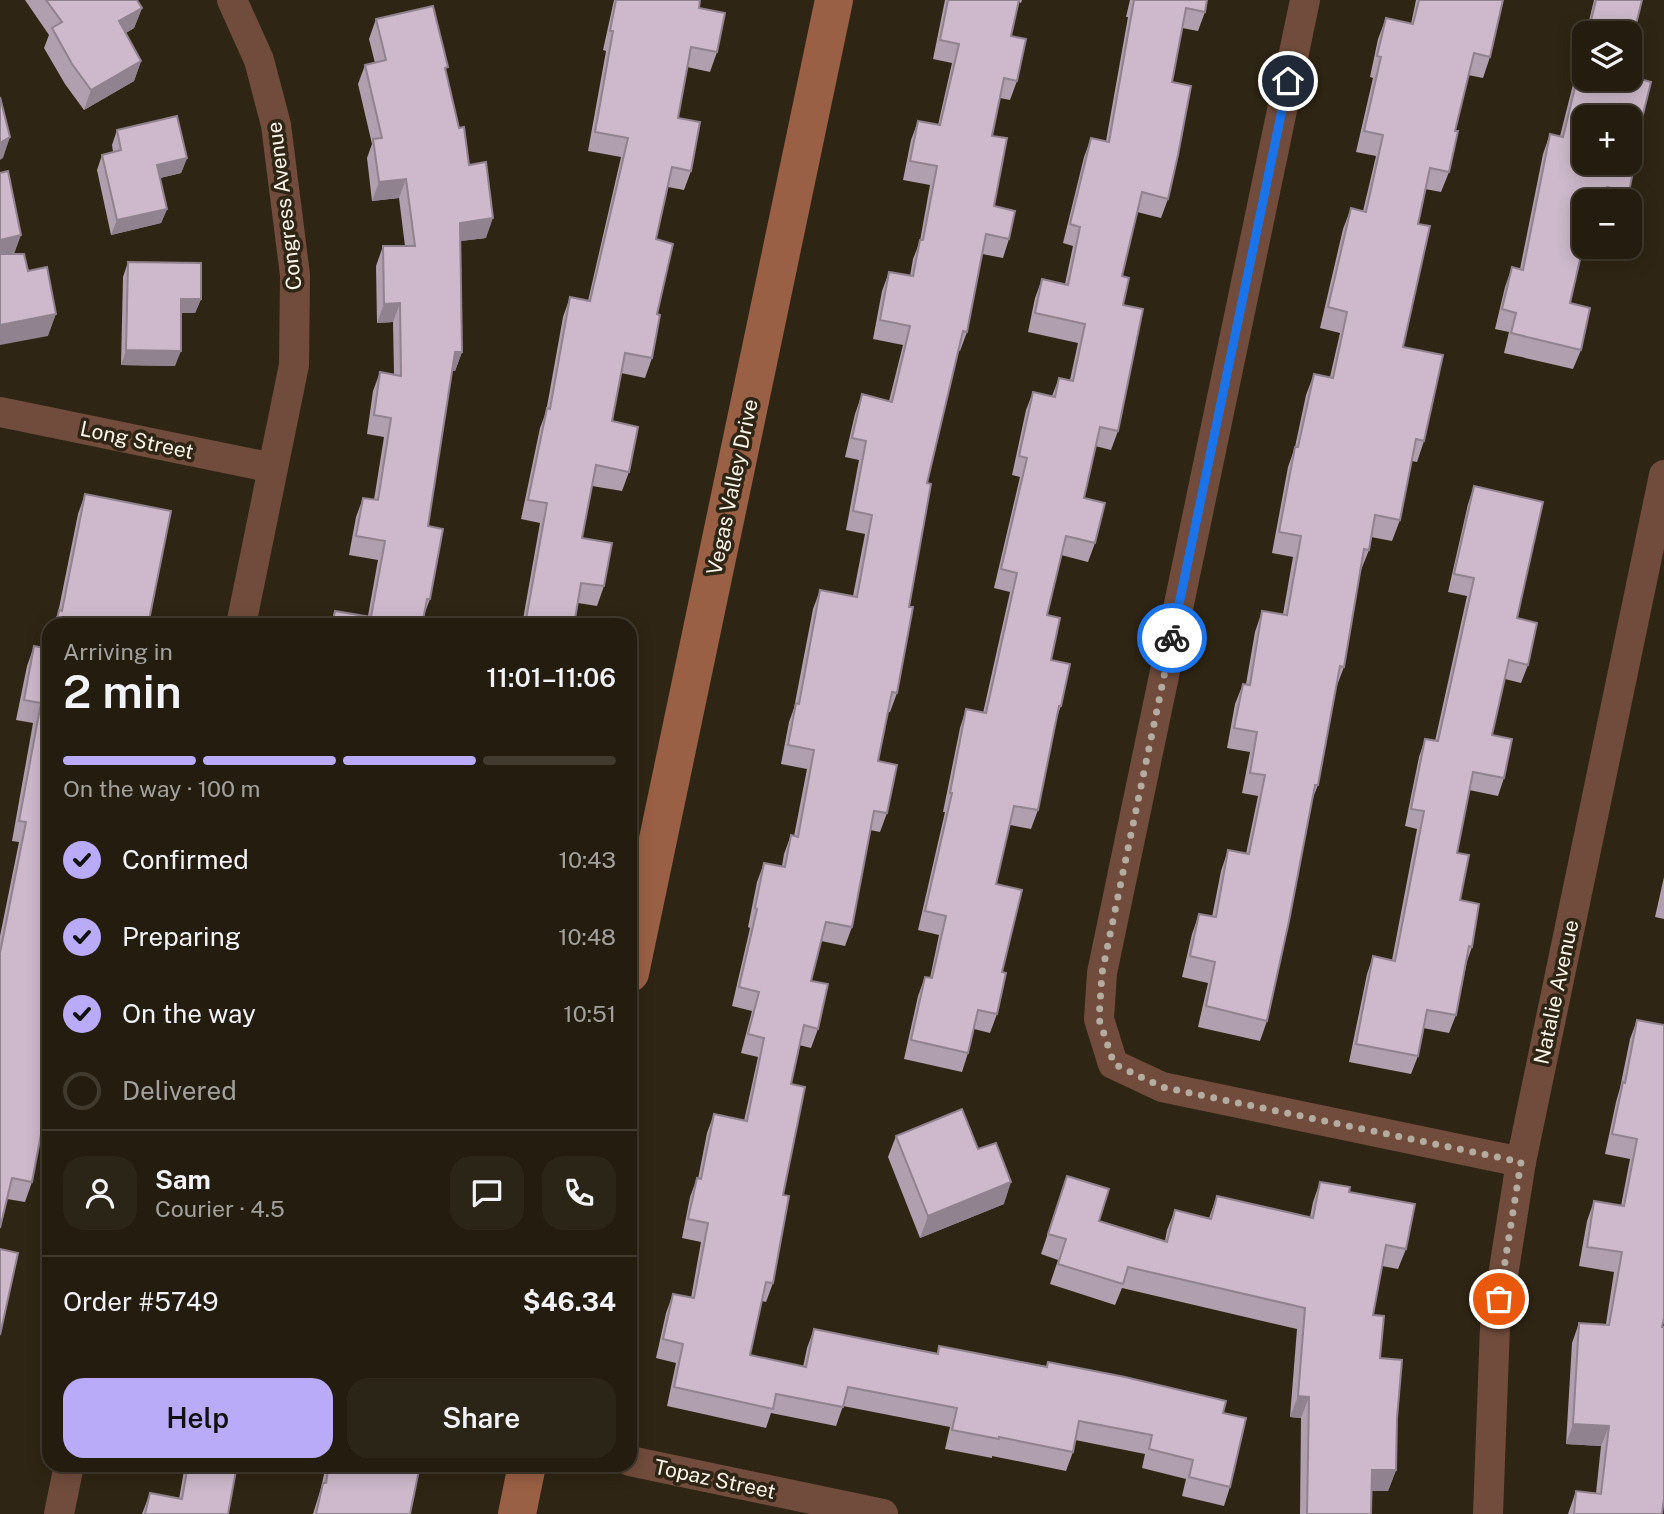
<!DOCTYPE html>
<html lang="en">
<head>
<meta charset="utf-8">
<style>
	:root { --surface:#231c0f; --page:#2b2518; --text:#f1f3f6; --muted:#a3a19e; --line:#403a2f; --accent:#b9abf7 }
	body { margin:0; font-family:"Public Sans",sans-serif; background:var(--page); color:var(--text); height:100vh; display:flex; flex-direction:column; font-size:26px; white-space:nowrap }
	* { box-sizing:border-box; margin:0 }
	p { font-size:23px; color:var(--muted) }
	.icon { flex:none; width:38px; height:38px; fill:none; stroke:currentColor; stroke-width:2; stroke-linecap:round; stroke-linejoin:round }
	.map { position:relative; flex:1; overflow:hidden }
	.panel { position:absolute; left:42px; top:618px; width:595px; height:854px; display:flex; flex-direction:column; background:var(--surface); border-radius:21px; box-shadow:0 4px 18px #0003,0 0 0 2px var(--line) }
	.panel>* { flex:none }
	.buttons { position:absolute; left:1572px; top:21px; display:grid; gap:14px }
	.buttons a { display:grid; place-items:center; width:70px; height:70px; border-radius:14px; background:var(--surface); box-shadow:0 4px 18px #0003,0 0 0 2px var(--line); font-size:35px }
	.pin { position:absolute; display:grid; place-items:center; width:60px; height:60px; color:#fff; margin:-30px; border:4px solid #fff; border-radius:50%; box-shadow:0 2px 7px #0007 }
	.courier { position:absolute; display:grid; place-items:center; width:70px; height:70px; margin:-35px; border:5px solid #1a73e8; border-radius:50%; background:#fff; color:#222; box-shadow:0 2px 9px #0007 }
	.summary em { font-style:normal; font-weight:600 }
	.summary div { display:flex; flex-direction:column-reverse }
	.summary { display:flex; align-items:center; justify-content:space-between; height:119px; padding:0 21px }
	h1 { font-size:46px; font-weight:600; line-height:52px }
	.bar { display:grid; grid-template-columns:repeat(4,1fr); gap:10px 7px; align-content:center; height:84px; padding:0 21px }
	.bar i { height:9px; border-radius:5px; background:var(--line) }
	.bar .selected { background:var(--accent) }
	.bar p { grid-column:span 4 }
	.line { display:flex; align-items:center; gap:18px; padding:0 21px; border-top:2px solid var(--line) }
	.line div { flex:1 }
	.round { display:grid; place-items:center; flex:none; width:74px; height:74px; border-radius:21px; background:var(--page) }
	ol { padding:0 21px; list-style:none }
	li { display:flex; align-items:center; gap:21px; height:77px }
	li p { margin-inline-start:auto }
	li .icon { padding:7px; border-radius:50%; background:var(--accent); color:#111; stroke-width:4 }
	li:last-child { color:var(--muted) }
	li i { width:38px; height:38px; border:4px solid var(--line); border-radius:50% }
	.cta { display:flex; gap:14px; margin-top:auto; padding:14px 21px }
	.cta a { flex:1; height:80px; border-radius:21px; background:var(--accent); color:#111; font-size:28px; font-weight:600; line-height:80px; text-align:center }
	.cta a+a { background:var(--page); color:var(--text) }
	.map>svg:first-child { display:block }
	.lines { fill:none; stroke-linecap:round; stroke-linejoin:round }
	.street { stroke:#714c3c; stroke-width:30 }
	.secondary { stroke:#9a6045; stroke-width:38 }
	.wall { fill:#b09faf }
	.shaded-wall { fill:#90828e }
	.building { fill:#cdb9cb; stroke:#90828e; stroke-width:2; fill-rule:evenodd }
	.done { stroke:#b4ac9e; stroke-width:7; stroke-dasharray:0 12.6 }
	.route { stroke:#1a73e8; stroke-width:9 }
	.labels { text-anchor:middle; dominant-baseline:central; stroke-width:7; stroke-linejoin:round; paint-order:stroke }
	.street-label { font-size:21px; fill:#fbf4e9; stroke:#2f2514 }
</style>
</head>
<body>
<div class="map">
<svg width="1664" height="1514" viewBox="0 0 1664 1514">
	<rect width="100%" height="100%" fill="#2f2514"/>
	<g class="lines">
		<g class="street">
			<polyline points="232,0 259,60 276,125 295,275 294,365 241,625"/>
			<polyline points="1305,0 1102,973 1099,1019 1113,1064 1162,1087 1521,1162"/>
			<polyline points="0,412 273,468"/>
			<polyline points="630,1461 883,1514"/>
			<polyline points="59,1514 69,1465"/>
			<polyline points="1488,1514 1495,1326 1521,1162 1664,475"/>
		</g>
		<g class="secondary">
			<polyline points="630,973 834,0"/>
			<polyline points="517,1514 527,1465"/>
		</g>
	</g>
	<g class="wall">
		<polygon points="25,0 137,0 142,8 134,28 126,33 141,61 134,81 84,110 65,84 44,48 49,35"/>
		<polygon points="614,0 699,8 717,52 710,72 687,67 678,118 691,171 684,190 668,187 656,239 657,314 652,358 645,378 621,373 612,421 629,472 622,491 592,486 582,538 604,586 597,606 578,603 574,625 522,625 540,523 521,519 540,428 546,412 563,317 570,297 588,301 621,157 588,151 606,51 603,50"/>
		<polygon points="945,0 1022,0 1021,3 1019,2 1011,36 1017,81 1010,100 1000,98 992,136 994,206 1009,239 1003,258 982,254 967,332 960,351 958,350 927,483 909,607 897,693 890,712 888,712 878,761 887,813 880,832 870,830 852,927 845,946 821,941 811,981 818,1029 811,1048 799,1045 791,1084 783,1195 773,1283 766,1302 762,1301 750,1355 803,1367 807,1348 814,1329 937,1353 939,1346 1046,1366 1048,1362 1223,1413 1230,1487 1224,1506 1182,1496 1186,1479 1142,1468 1145,1454 1075,1440 1073,1452 1066,1471 992,1456 992,1458 945,1449 950,1427 843,1406 836,1426 771,1413 766,1428 667,1406 676,1363 656,1358 666,1313 673,1294 691,1298 701,1242 682,1238 690,1197 697,1178 698,1179 707,1133 714,1114 744,1121 758,1057 741,1053 752,1011 732,1006 750,928 748,927 757,882 764,863 782,866 784,854 791,835 794,836 807,769 781,764 789,722 794,708 813,609 820,590 853,596 865,534 846,530 859,460 845,457 855,414 862,394 889,401 903,345 873,339 882,291 889,272 910,276 913,259 920,241 930,185 903,180 911,140 918,121 938,125 952,63 933,59"/>
		<polygon points="1130,0 1207,0 1205,12 1198,31 1182,28 1172,82 1168,199 1161,218 1137,212 1122,276 1123,305 1118,431 1111,450 1095,446 1084,498 1095,543 1088,562 1061,555 1047,615 1051,660 1061,706 1056,719 1038,810 1031,829 1010,825 996,884 1002,972 997,1014 990,1033 974,1029 968,1053 962,1072 904,1059 918,996 925,977 930,978 939,935 918,930 945,812 943,812 960,728 966,709 983,713 1010,592 994,588 1020,477 1012,475 1026,410 1033,392 1052,396 1059,378 1070,380 1078,343 1028,332 1035,298 1042,279 1065,284 1073,246 1063,243 1084,157 1091,138 1106,141 1128,17 1126,17"/>
		<polygon points="1416,0 1503,0 1490,57 1483,78 1468,75 1455,131 1449,172 1441,192 1425,189 1418,224 1403,347 1424,441 1417,462 1412,461 1400,520 1392,541 1371,537 1369,550 1361,570 1360,570 1344,667 1336,688 1318,785 1312,800 1267,1021 1260,1041 1198,1027 1208,983 1182,977 1192,934 1199,914 1212,917 1221,871 1228,850 1246,854 1258,796 1242,793 1250,752 1227,748 1235,704 1243,684 1246,684 1255,632 1262,611 1283,614 1293,557 1272,553 1288,467 1295,447 1306,395 1314,374 1330,377 1340,333 1320,328 1343,229 1351,208 1363,211 1376,156 1356,152 1373,78 1370,77 1378,39 1386,18 1411,24"/>
		<polygon points="1592,0 1642,0 1629,33 1586,33 1594,0"/>
		<polygon points="376,19 446,73 486,238 460,241 462,352 455,371 452,371 428,526 430,599 424,615 422,625 329,625 335,611 368,616 378,560 349,555 356,517 363,498 374,500 384,437 367,434 373,391 380,372 394,374 393,322 377,323 376,266 383,246 405,246 399,198 372,201 367,158 372,144 358,84 365,65 375,63 369,39"/>
		<polygon points="1584,41 1584,79 1634,151 1629,192 1626,201 1584,201 1584,247 1593,247 1591,251 1582,249 1570,303 1581,350 1573,369 1504,353 1509,332 1495,329 1505,287 1512,267 1520,269 1543,154 1550,134 1560,136"/>
		<polygon points="117,130 187,158 181,173 160,178 167,209 161,223 111,235 97,170 102,155 113,152 112,145"/>
		<polygon points="128,262 201,299 195,313 181,313 175,366 121,365 123,277"/>
		<polygon points="1474,486 1517,618 1528,665 1521,683 1505,679 1492,735 1504,778 1498,796 1469,790 1457,853 1460,900 1472,947 1467,961 1456,1015 1449,1033 1423,1028 1418,1056 1411,1074 1349,1062 1367,974 1373,956 1392,960 1417,829 1405,826 1419,757 1425,739 1435,741 1467,596 1448,592 1468,504"/>
		<polygon points="85,494 148,625 53,625 58,613 78,514"/>
		<polygon points="49,643 49,1092 32,1182 25,1202 7,1199 0,1228 0,936 19,842 12,841 33,723 16,720 27,666 34,646 48,649"/>
		<polygon points="1664,877 1664,919 1655,917"/>
		<polygon points="1637,1020 1662,1327 1662,1514 1568,1514 1576,1491 1596,1493 1601,1446 1566,1444 1572,1343 1579,1323 1606,1324 1614,1272 1579,1266 1587,1221 1594,1201 1621,1206 1630,1159 1605,1154 1616,1102 1620,1088 1630,1039"/>
		<polygon points="896,1136 978,1149 1004,1204 920,1238 888,1157"/>
		<polygon points="1067,1176 1099,1221 1165,1241 1167,1230 1175,1210 1209,1218 1217,1196 1310,1217 1313,1202 1320,1182 1349,1192 1406,1249 1398,1269 1382,1266 1373,1315 1380,1358 1397,1418 1396,1470 1388,1491 1372,1491 1371,1514 1300,1514 1301,1418 1290,1417 1297,1329 1122,1288 1115,1305 1050,1284 1058,1260 1041,1254"/>
		<polygon points="185,1465 237,1465 228,1514 142,1514 150,1493 179,1499"/>
		<polygon points="326,1465 420,1465 410,1514 313,1514 321,1488"/>
	</g>
	<g class="shaded-wall">
		<polygon points="142,8 134,28 112,41 119,21"/>
		<polygon points="141,61 134,81 84,110 91,90"/>
		<polygon points="10,137 3,158 0,160 0,143"/>
		<polygon points="187,158 181,173 152,180 157,165"/>
		<polygon points="406,179 399,198 372,201 379,182"/>
		<polygon points="167,209 161,223 111,235 117,220"/>
		<polygon points="493,218 486,238 453,242 460,223"/>
		<polygon points="21,235 13,257 0,260 0,240"/>
		<polygon points="181,299 201,299 195,313 176,313"/>
		<polygon points="400,303 393,322 377,323 384,304"/>
		<polygon points="56,314 48,336 0,345 0,325"/>
		<polygon points="126,350 181,351 175,366 121,365"/>
		<polygon points="455,352 462,352 455,371 448,371"/>
		<polygon points="1011,1182 1004,1204 920,1238 928,1216"/>
		<polygon points="1298,1396 1309,1397 1301,1418 1290,1417"/>
		<polygon points="1573,1424 1609,1426 1601,1446 1566,1444"/>
		<polygon points="1372,1470 1396,1470 1388,1491 1365,1491"/>
	</g>
	<g class="building">
		<polygon points="46,0 137,0 142,8 119,21 141,61 91,90 72,64 52,28 62,22"/>
		<polygon points="616,0 700,0 699,8 725,13 717,52 691,47 678,118 700,122 691,171 672,167 656,239 673,244 657,314 660,315 652,358 625,353 612,421 638,427 629,472 596,465 582,538 612,543 604,586 581,583 574,625 525,625 547,503 528,500 547,408 550,409 570,297 590,301 628,138 595,132 613,31 610,31"/>
		<polygon points="948,0 1019,0 1011,36 1026,39 1017,81 1004,78 992,136 1007,138 994,206 1015,211 1009,239 986,234 967,332 963,331 927,483 931,484 909,607 913,607 897,693 892,692 878,761 897,765 887,813 874,811 852,927 826,922 811,981 828,984 818,1029 804,1025 791,1084 805,1087 783,1195 789,1196 773,1283 766,1282 750,1355 806,1367 814,1329 938,1354 939,1346 1047,1367 1048,1362 1125,1377 1226,1401 1223,1413 1246,1418 1230,1487 1189,1477 1193,1460 1149,1449 1152,1435 1079,1421 1073,1452 999,1437 999,1439 952,1430 957,1408 848,1387 843,1407 776,1394 773,1409 674,1387 683,1344 663,1339 673,1294 694,1298 708,1223 688,1219 697,1178 701,1179 714,1114 747,1121 764,1038 748,1034 759,992 739,987 757,909 755,908 764,863 785,867 791,835 798,837 814,750 788,745 796,703 799,704 820,590 857,597 872,515 853,511 866,441 852,438 862,394 892,402 910,326 880,320 889,272 913,276 920,240 923,240 937,166 910,161 918,121 940,125 959,44 940,40"/>
		<polygon points="1134,0 1207,0 1205,12 1186,8 1172,82 1191,86 1178,155 1168,199 1142,192 1122,276 1129,278 1123,305 1143,309 1118,431 1100,427 1084,498 1105,503 1095,543 1066,536 1047,615 1060,618 1051,660 1070,664 1061,706 1059,706 1038,810 1014,806 996,884 1022,890 1002,972 1006,973 997,1014 978,1010 968,1053 911,1040 925,977 932,978 946,916 925,911 952,793 950,793 966,709 986,713 1017,573 1001,569 1027,458 1019,456 1033,392 1055,397 1059,378 1073,381 1085,324 1035,313 1042,279 1068,285 1080,227 1070,224 1091,138 1109,142"/>
		<polygon points="1419,0 1503,0 1490,57 1474,53 1455,131 1458,131 1449,172 1430,168 1418,224 1430,226 1403,347 1443,355 1424,441 1416,439 1400,520 1375,515 1369,550 1364,549 1344,667 1340,666 1318,785 1315,785 1289,921 1267,1021 1206,1006 1215,962 1190,956 1199,914 1216,917 1228,850 1249,854 1265,775 1250,773 1257,732 1234,728 1243,684 1250,685 1262,611 1287,615 1301,536 1279,532 1295,447 1298,447 1314,374 1333,378 1347,312 1328,307 1351,208 1366,212 1383,135 1364,131 1381,57 1377,56 1386,18 1413,24"/>
		<polygon points="1596,0 1642,0 1629,53 1629,33 1588,33"/>
		<polygon points="433,6 448,67 445,68 459,128 464,127 469,165 486,162 493,218 460,223 462,352 455,352 428,526 443,529 430,599 427,599 422,625 332,625 335,611 371,617 385,541 356,536 363,498 378,500 391,418 374,415 380,372 401,376 400,303 384,304 383,246 415,246 406,179 379,182 373,139 382,138 365,65 386,60 376,19"/>
		<path d="M1584,50V79H1629V76L1651,82L1634,151H1637L1629,192L1607,187L1604,201H1584V242L1570,303L1590,308L1581,350L1511,333L1516,313L1502,309L1512,267L1523,270L1550,134L1563,137ZM1584,117H1629V163H1584Z"/>
		<polygon points="0,97 10,137 0,143"/>
		<polygon points="177,116 187,158 157,165 167,209 117,220 102,155 121,150 117,130"/>
		<polygon points="8,171 21,235 0,240 0,173"/>
		<polygon points="0,254 24,254 28,271 47,267 56,314 0,325"/>
		<polygon points="128,262 201,263 201,299 181,299 181,351 126,350"/>
		<polygon points="1474,486 1543,502 1517,618 1537,623 1528,665 1509,660 1492,735 1512,739 1504,778 1473,772 1457,853 1469,855 1460,900 1479,904 1472,947 1469,946 1456,1015 1427,1010 1418,1056 1356,1044 1373,956 1395,961 1424,811 1411,809 1425,739 1438,741 1474,578 1454,574"/>
		<polygon points="85,494 171,511 148,625 56,625 59,610 62,611"/>
		<polygon points="34,646 49,649 49,1092 32,1182 12,1178 0,1228 0,953 26,822 19,821 41,703 24,700"/>
		<polygon points="1637,1020 1664,1025 1664,1318 1662,1327 1664,1327 1664,1498 1662,1514 1574,1514 1576,1491 1601,1494 1609,1426 1573,1424 1579,1323 1609,1325 1622,1252 1587,1247 1594,1201 1624,1206 1637,1139 1612,1134 1623,1082 1625,1083"/>
		<polygon points="962,1109 978,1149 996,1143 1011,1182 928,1216 896,1136"/>
		<polygon points="1067,1176 1109,1189 1099,1221 1167,1242 1175,1210 1211,1219 1217,1196 1313,1218 1320,1182 1350,1187 1349,1192 1415,1204 1406,1249 1386,1245 1373,1315 1384,1316 1380,1358 1402,1360 1397,1418 1396,1470 1372,1470 1371,1514 1307,1514 1309,1397 1298,1396 1305,1308 1128,1267 1123,1284 1058,1264 1066,1239 1048,1234"/>
		<polygon points="0,1249 18,1253 0,1335"/>
		<polygon points="188,1465 237,1465 228,1514 145,1514 150,1493 182,1499"/>
		<polygon points="329,1465 420,1465 410,1514 316,1514 323,1483 326,1483"/>
	</g>
	<g class="lines">
		<polyline class="done" points="1172,638 1102,973 1099,1019 1114,1064 1162,1087 1521,1162 1499,1299"/>
		<polyline class="route" points="1172,638 1288,81"/>
	</g>
	<g class="labels">
		<g class="street-label">
			<text transform="translate(284 206) rotate(-97)">Congress Avenue</text>
			<text transform="translate(137 440) rotate(12)">Long Street</text>
			<text transform="translate(732 487) rotate(-78)">Vegas Valley Drive</text>
			<text transform="translate(1556 992) rotate(-78)">Natalie Avenue</text>
			<text transform="translate(715 1479) rotate(12)">Topaz Street</text>
		</g>
	</g>
</svg>
<div class="buttons">
<a><svg class="icon" aria-label="layers" viewBox="0 0 24 24"><path d="M12 4l9 5-9 5-9-5zM3 14l9 5 9-5"/></svg></a>
<a>+</a>
<a>−</a>
</div>
<div class="pin" style="left:1499px;top:1299px;background:#ea580c"><svg class="icon" aria-label="bag" viewBox="0 0 24 24"><path d="M5 8h14l-1 12H6zM9 8a3 3 0 0 1 6 0"/></svg></div>
<div class="pin" style="left:1288px;top:81px;background:#1f2937"><svg class="icon" aria-label="home" viewBox="0 0 24 24"><path d="M3 11l9-7 9 7M6 9v11h12V9"/></svg></div>
<div class="courier" style="left:1172px;top:638px"><svg class="icon" aria-label="bike" viewBox="0 0 24 24"><circle cx="6" cy="16" r="4"/><circle cx="18" cy="16" r="4"/><path d="M6 16l4-8h5l3 8M10 8l3 8H6M13 5h3"/></svg></div>
<section class="panel">
<div class="summary"><div><h1>2 min</h1><p>Arriving in</p></div><em>11:01–11:06</em></div>
<div class="bar"><i class="selected"></i><i class="selected"></i><i class="selected"></i><i></i><p>On the way · 100 m</p></div>
<ol>
<li><svg class="icon" aria-label="check" viewBox="0 0 24 24"><path d="M5 12l5 5 9-10"/></svg>Confirmed<p>10:43</p></li>
<li><svg class="icon" aria-label="check" viewBox="0 0 24 24"><path d="M5 12l5 5 9-10"/></svg>Preparing<p>10:48</p></li>
<li><svg class="icon" aria-label="check" viewBox="0 0 24 24"><path d="M5 12l5 5 9-10"/></svg>On the way<p>10:51</p></li>
<li><i></i>Delivered</li>
</ol>
<div class="line" style="height:126px"><a class="round"><svg class="icon" aria-label="person" viewBox="0 0 24 24"><circle cx="12" cy="8" r="4"/><path d="M4 21q1-7 8-7t8 7"/></svg></a><div><b>Sam</b><p>Courier · 4.5</p></div><a class="round"><svg class="icon" aria-label="chat" viewBox="0 0 24 24"><path d="M4 5h16v11H9l-5 4z"/></svg></a><a class="round"><svg class="icon" aria-label="phone" viewBox="0 0 24 24"><path d="M5 4h4l2 5-3 2q2 4 5 5l2-3 5 2v4C11 20 4 13 5 4z"/></svg></a></div>
<div class="line" style="height:91px"><div>Order #5749</div><b>$46.34</b></div>
<div class="cta"><a>Help</a><a>Share</a></div>
</section>
</div>
</body>
</html>
